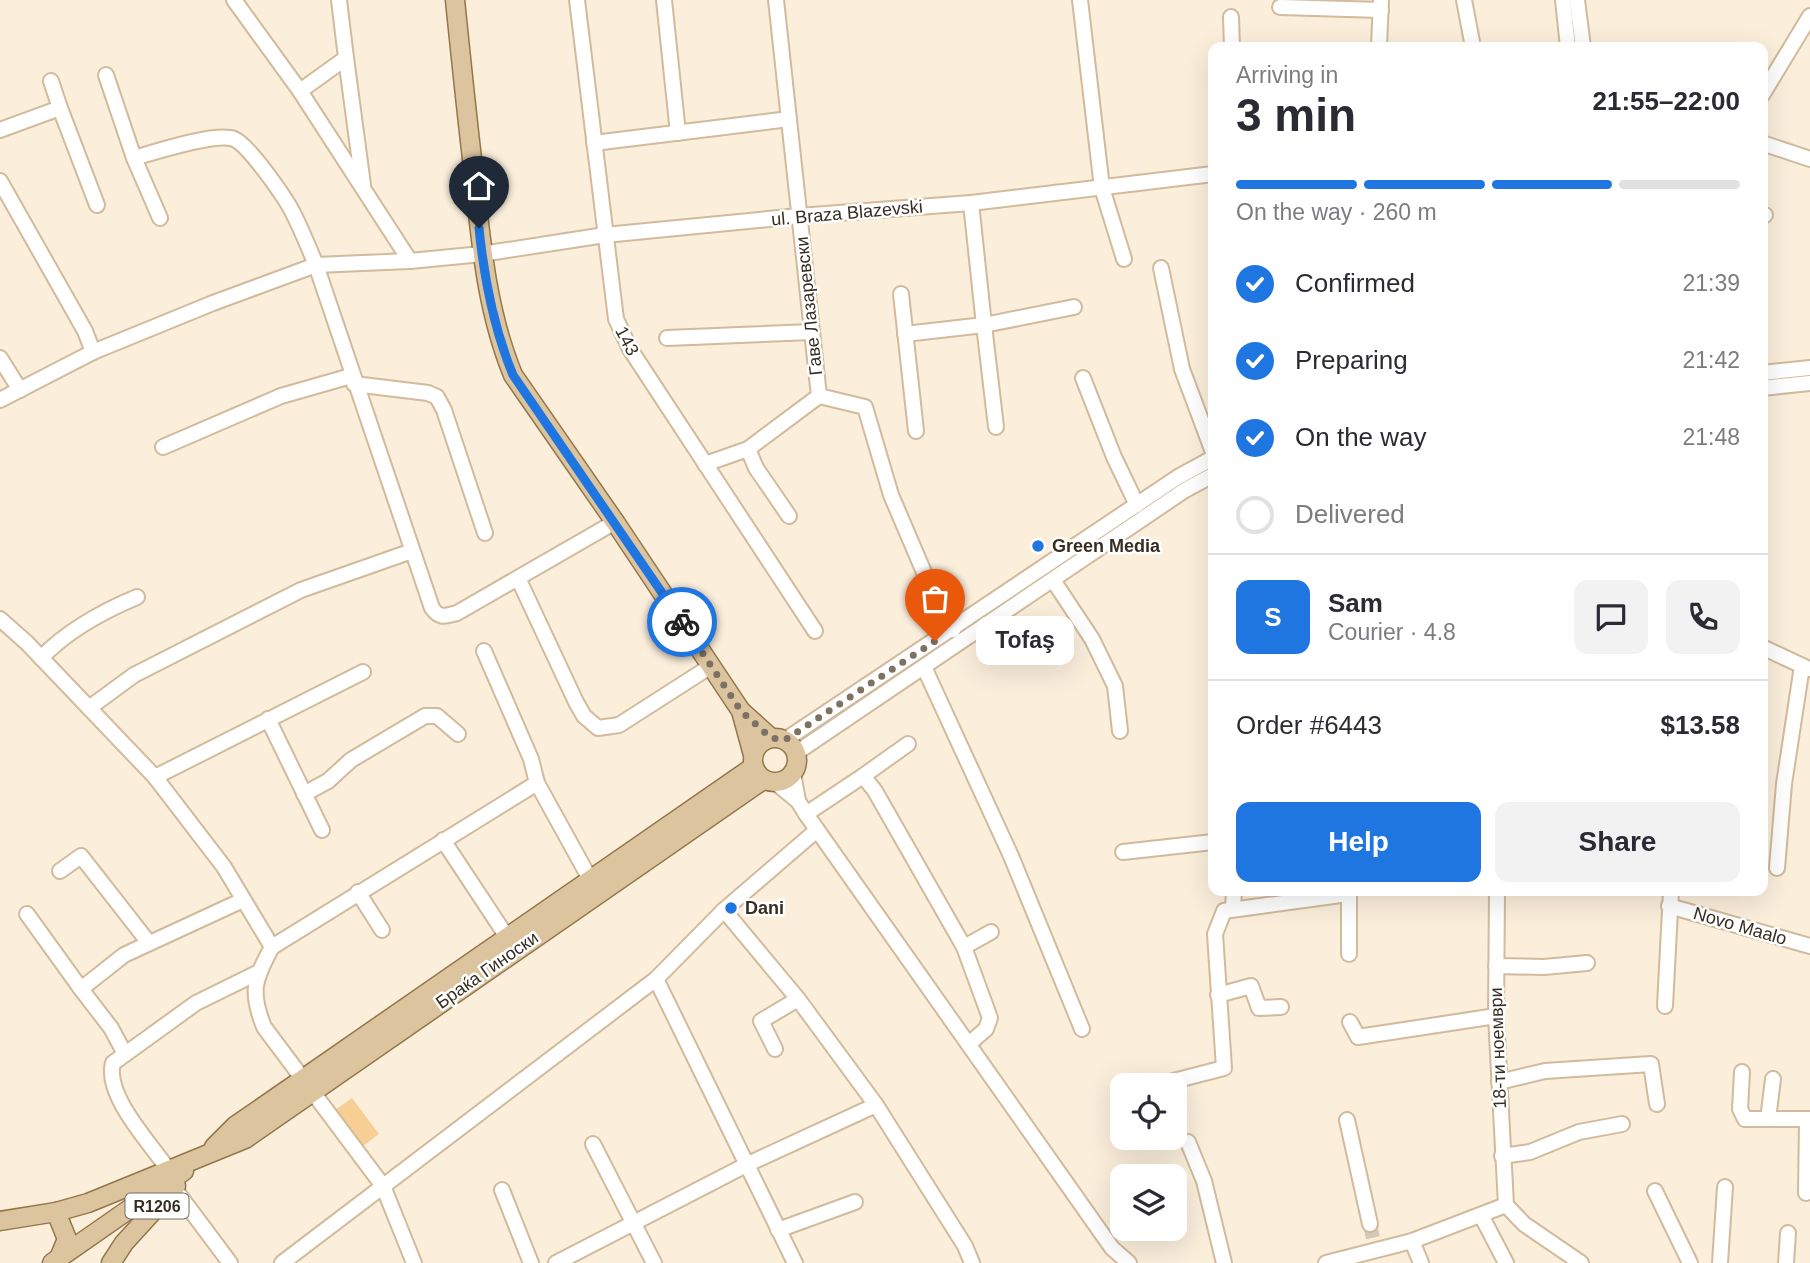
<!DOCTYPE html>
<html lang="en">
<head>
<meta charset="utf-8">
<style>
	:root { --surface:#fff; --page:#f2f2f3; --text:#2b2b33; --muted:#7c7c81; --line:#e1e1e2; --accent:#2076e1 }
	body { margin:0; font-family:Arial,sans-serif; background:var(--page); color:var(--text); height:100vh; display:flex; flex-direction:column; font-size:26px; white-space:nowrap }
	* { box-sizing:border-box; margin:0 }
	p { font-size:23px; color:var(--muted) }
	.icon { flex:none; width:38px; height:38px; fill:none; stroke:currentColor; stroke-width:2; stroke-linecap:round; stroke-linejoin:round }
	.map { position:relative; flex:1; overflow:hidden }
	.side { position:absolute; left:1208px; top:42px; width:560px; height:854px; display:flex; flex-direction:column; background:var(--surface); border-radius:14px; box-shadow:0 7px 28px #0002 }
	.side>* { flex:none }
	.buttons { position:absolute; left:1110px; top:1073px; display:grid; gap:14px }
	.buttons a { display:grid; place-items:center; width:77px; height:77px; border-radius:14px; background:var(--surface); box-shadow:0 7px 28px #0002; font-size:35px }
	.pin { position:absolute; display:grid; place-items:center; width:60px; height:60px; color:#fff; margin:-72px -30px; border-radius:50% 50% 50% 0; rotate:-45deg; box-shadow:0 0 7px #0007 }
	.pin .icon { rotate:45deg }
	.courier { position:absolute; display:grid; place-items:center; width:70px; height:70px; margin:-35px; border:5px solid #2076e1; border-radius:50%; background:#fff; color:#222; box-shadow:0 2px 9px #0007 }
	.bubble { position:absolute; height:49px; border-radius:14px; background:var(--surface); box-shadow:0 7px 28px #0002; font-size:23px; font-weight:700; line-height:49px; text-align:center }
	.overview em { font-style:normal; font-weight:700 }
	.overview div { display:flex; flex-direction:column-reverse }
	.overview { display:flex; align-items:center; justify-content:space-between; height:119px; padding:0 28px }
	h1 { font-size:46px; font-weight:700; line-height:52px }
	.bar { display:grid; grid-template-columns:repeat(4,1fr); gap:10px 7px; align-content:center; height:84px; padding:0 28px }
	.bar i { height:9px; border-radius:5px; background:var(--line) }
	.bar .selected { background:var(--accent) }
	.bar p { grid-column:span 4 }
	.line { display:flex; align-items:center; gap:18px; padding:0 28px; border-top:2px solid var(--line) }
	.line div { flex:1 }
	.round { display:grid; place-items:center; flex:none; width:74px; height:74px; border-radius:14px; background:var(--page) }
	ol { padding:0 28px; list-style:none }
	li { display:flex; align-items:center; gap:21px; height:77px }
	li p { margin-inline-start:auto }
	li .icon { padding:7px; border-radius:50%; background:var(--accent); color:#fff; stroke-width:4 }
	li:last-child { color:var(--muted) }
	li i { width:38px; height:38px; border:4px solid var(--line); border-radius:50% }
	.primary-button { display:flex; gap:14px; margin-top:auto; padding:14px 28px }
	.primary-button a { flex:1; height:80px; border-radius:14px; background:var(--accent); color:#fff; font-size:28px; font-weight:700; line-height:80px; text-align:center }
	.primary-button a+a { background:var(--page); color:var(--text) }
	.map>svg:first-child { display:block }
	.green { fill:#f7cf94 }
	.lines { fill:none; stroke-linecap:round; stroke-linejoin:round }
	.minor-tunnel { stroke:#d4c8b6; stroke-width:14; stroke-dasharray:14 7; stroke-linecap:butt }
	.minor-casing { stroke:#d1bb9c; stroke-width:18 }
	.major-casing { stroke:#937649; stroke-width:21 }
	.minor { stroke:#fff; stroke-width:14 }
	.major { stroke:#dcc49e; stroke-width:18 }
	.done { stroke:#7c7163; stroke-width:7; stroke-dasharray:0 12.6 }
	.route { stroke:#2076e1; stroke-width:9 }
	.poi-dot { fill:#2076e1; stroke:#fff; stroke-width:2.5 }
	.labels { text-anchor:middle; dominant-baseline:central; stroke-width:5; stroke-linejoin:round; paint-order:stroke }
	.shield { fill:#fff; stroke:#736d64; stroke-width:2 }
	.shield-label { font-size:16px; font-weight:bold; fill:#372e22 }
	.street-label { font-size:18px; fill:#372e22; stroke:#fff }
	.poi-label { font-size:18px; font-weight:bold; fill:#372e22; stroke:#fff; text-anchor:start }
</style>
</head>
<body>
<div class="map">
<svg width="1810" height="1263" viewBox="0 0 1810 1263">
	<rect width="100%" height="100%" fill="#fbeedb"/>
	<polygon class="green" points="352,1098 379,1134 359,1149 332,1112"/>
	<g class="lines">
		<polyline class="minor-tunnel" points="1370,1224 1374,1243"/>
		<defs>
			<g id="minor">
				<polyline points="234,0 300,91 410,261"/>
				<polyline points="577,0 616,319 630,349 815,631"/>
				<polyline points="664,0 678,133"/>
				<polyline points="1080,0 1102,188 1124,259"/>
				<polyline points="1464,0 1473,47"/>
				<polyline points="1563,0 1568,47"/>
				<polyline points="1577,0 1583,47"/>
				<polyline points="1280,7 1381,10"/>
				<polyline points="1231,17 1232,47"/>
				<polyline points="1379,47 1381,0"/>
				<polyline points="346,58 363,185"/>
				<polyline points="106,75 134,158"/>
				<polyline points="300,91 346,58 339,0"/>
				<polyline points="1762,95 1810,16"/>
				<polyline points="60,108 97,205"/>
				<polyline points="0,130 60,108 51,81"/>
				<polyline points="594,143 789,119"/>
				<polyline points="1762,143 1810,159"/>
				<polyline points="0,181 85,331 93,352"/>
				<polyline points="971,203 984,325 1074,307"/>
				<polyline points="1762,215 1765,215"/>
				<path d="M160,218L134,158C155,152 216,132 234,139C249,145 287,200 294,215C302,231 309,248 316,265L432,608C440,619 445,616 457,613L615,522"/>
				<polyline points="1161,268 1182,369 1213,452"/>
				<polyline points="901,294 916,431"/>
				<polyline points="905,334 984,325 996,427"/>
				<polyline points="667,338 812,332"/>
				<polyline points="0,358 20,390"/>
				<polyline points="1762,373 1810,368"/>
				<polyline points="1083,378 1114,457 1137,505"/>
				<polyline points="354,384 428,393 437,397 444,410 485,533"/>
				<polyline points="1762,388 1810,383"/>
				<polyline points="819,396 865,407 891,495 926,577 953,630"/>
				<polyline points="0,400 93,352 213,303 316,265 410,261 482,254 605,235 799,216 971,203 1213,174"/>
				<polyline points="163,447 281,396 351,376"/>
				<polyline points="748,449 756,468 789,516"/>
				<polyline points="705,464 748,449 819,396 776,0"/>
				<polyline points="518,578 576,702 584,716 598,728 619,725 711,666"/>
				<polyline points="1053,580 1092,639 1115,686 1120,731"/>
				<path d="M0,619L27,643L155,777L224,867L272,947C254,980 250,992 264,1027L383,1186L414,1263"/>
				<polyline points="1762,647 1809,669"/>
				<polyline points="484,651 531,759 537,783 590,879"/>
				<path d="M41,658C68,630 101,612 137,597"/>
				<polyline points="924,667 1011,856 1082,1029"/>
				<polyline points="89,708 134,675 301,590 412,551"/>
				<polyline points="268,719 322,830"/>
				<polyline points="785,740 1178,477 1213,458"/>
				<polyline points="908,744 863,776 875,791 964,947 990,1018 986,1029 970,1043"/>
				<polyline points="796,753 1185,490 1213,475"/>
				<polyline points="793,773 798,801 806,814 1112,1248 1129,1263"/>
				<polyline points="155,777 363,672"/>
				<polyline points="776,783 798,801"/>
				<polyline points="304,794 328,781 351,760 425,716 437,716 458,734"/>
				<polyline points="806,814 863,776"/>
				<polyline points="443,840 507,937"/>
				<polyline points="1123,852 1213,842"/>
				<polyline points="1777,868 1784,784 1802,666"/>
				<polyline points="60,871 81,856 149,943"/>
				<polyline points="1497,891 1496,1016 1506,1205 1524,1224 1581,1263"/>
				<polyline points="358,892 382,930"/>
				<polyline points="1669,906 1810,946"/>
				<polyline points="1233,908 1234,891"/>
				<polyline points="724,910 798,999 876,1105 965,1246 972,1263"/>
				<polyline points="27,914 81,989 124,955 243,900"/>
				<polyline points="272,947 537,783"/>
				<polyline points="964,947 991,932"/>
				<polyline points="1349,954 1349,891"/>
				<polyline points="1496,966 1544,967 1587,963"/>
				<polyline points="656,979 795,1263"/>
				<polyline points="81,989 111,1028 125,1054"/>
				<polyline points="1218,995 1251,986 1259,1008 1281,1007"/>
				<polyline points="1665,1006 1671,891"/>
				<polyline points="1350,1022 1358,1037 1496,1016"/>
				<polyline points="775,1049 761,1021 798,999"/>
				<polyline points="1742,1072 1740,1109 1745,1119 1810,1119"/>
				<polyline points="1499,1082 1545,1071 1651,1064 1657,1104"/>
				<polyline points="1158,1085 1224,1068 1215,934 1224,911 1348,894"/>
				<polyline points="1121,1098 1122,1097"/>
				<polyline points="1768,1119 1773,1079"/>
				<polyline points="1347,1120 1370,1224"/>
				<polyline points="1188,1142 1204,1181 1224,1263"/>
				<polyline points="593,1144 654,1263"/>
				<polyline points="1502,1156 1530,1152 1579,1132 1622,1124"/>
				<path d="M168,1169C150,1143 104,1095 113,1063L196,1003L259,972"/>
				<polyline points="174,1188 230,1263"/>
				<polyline points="502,1190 531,1263"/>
				<polyline points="1655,1191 1690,1263"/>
				<polyline points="1806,1193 1807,1119"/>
				<polyline points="1481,1215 1506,1263"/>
				<polyline points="778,1230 855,1202"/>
				<polyline points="1412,1241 1421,1263"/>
				<polyline points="282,1263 656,979 724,910 817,830"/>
				<polyline points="556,1263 748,1164 876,1105"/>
				<polyline points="1326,1263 1412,1241 1506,1205"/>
				<polyline points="1720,1263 1725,1187"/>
				<polyline points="1786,1263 1788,1233"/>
			</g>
			<g id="major">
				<path d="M455,0C461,59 467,117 474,176C481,244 487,312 513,375L615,522L741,711L771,738"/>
				<polyline points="741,711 753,755"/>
				<circle cx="775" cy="760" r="22"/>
				<polyline points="214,1147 235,1126 753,767"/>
				<polyline points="56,1212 67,1239 59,1258"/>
				<polyline points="0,1221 56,1212 88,1203 245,1139 763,780"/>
				<polyline points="52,1263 184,1171"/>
				<polyline points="111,1263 124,1243 176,1186"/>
			</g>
		</defs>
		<use href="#minor" class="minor-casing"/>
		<use href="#major" class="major-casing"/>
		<use href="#minor" class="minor"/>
		<use href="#major" class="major"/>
	</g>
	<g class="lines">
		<polyline class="done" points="682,622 741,711 771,738 785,740 935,641"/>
		<path class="route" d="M479,228C484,278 494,329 513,375L682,622"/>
	</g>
	<g class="poi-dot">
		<circle cx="1038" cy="546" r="7"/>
		<circle cx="731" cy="908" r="7"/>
	</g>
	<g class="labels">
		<rect class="shield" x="125.5" y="1193.5" width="63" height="25" rx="5"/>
		<g class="shield-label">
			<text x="157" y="1206">R1206</text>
		</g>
		<g class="street-label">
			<text transform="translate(847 213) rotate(-5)">ul. Braza Blazevski</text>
			<text transform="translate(809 306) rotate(-96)">Гаве Лазаревски</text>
			<text transform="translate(627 341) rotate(62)">143</text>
			<text transform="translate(1740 926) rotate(16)">Novo Maalo</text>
			<text transform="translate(487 970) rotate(-35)">Браќа Гиноски</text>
			<text transform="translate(1498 1048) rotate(-92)">18-ти ноември</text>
		</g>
		<g class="poi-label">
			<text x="1052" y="546">Green Media</text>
			<text x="745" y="908">Dani</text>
		</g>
	</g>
</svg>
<div class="buttons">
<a><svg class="icon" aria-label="locate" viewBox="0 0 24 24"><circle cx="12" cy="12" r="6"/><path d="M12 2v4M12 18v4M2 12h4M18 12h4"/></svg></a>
<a><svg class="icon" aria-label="layers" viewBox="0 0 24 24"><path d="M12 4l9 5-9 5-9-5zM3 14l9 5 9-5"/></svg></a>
</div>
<div class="pin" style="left:935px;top:641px;background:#ea580c"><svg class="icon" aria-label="bag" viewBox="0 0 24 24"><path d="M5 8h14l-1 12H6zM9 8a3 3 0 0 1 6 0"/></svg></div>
<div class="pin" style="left:479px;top:228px;background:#1f2937"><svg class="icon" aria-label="home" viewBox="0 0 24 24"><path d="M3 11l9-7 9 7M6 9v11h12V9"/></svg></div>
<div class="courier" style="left:682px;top:622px"><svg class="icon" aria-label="bike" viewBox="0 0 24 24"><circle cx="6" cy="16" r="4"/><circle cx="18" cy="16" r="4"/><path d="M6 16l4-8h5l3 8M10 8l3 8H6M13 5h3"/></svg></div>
<div class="bubble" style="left:976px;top:616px;width:98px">Tofaş</div>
<section class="side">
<div class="overview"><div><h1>3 min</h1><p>Arriving in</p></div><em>21:55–22:00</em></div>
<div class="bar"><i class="selected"></i><i class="selected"></i><i class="selected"></i><i></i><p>On the way · 260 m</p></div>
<ol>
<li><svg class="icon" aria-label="check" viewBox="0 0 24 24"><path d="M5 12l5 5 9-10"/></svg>Confirmed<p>21:39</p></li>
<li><svg class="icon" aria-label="check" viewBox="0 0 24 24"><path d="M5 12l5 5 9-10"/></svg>Preparing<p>21:42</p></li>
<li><svg class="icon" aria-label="check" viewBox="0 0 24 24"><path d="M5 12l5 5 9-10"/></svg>On the way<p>21:48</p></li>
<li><i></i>Delivered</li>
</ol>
<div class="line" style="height:126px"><b class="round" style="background:var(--accent);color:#fff">S</b><div><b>Sam</b><p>Courier · 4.8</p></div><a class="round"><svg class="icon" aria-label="chat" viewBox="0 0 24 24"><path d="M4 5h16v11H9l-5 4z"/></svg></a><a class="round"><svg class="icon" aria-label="phone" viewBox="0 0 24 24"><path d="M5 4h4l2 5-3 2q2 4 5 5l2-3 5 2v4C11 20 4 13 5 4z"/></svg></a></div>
<div class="line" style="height:91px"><div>Order #6443</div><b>$13.58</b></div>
<div class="primary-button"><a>Help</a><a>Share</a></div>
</section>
</div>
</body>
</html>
